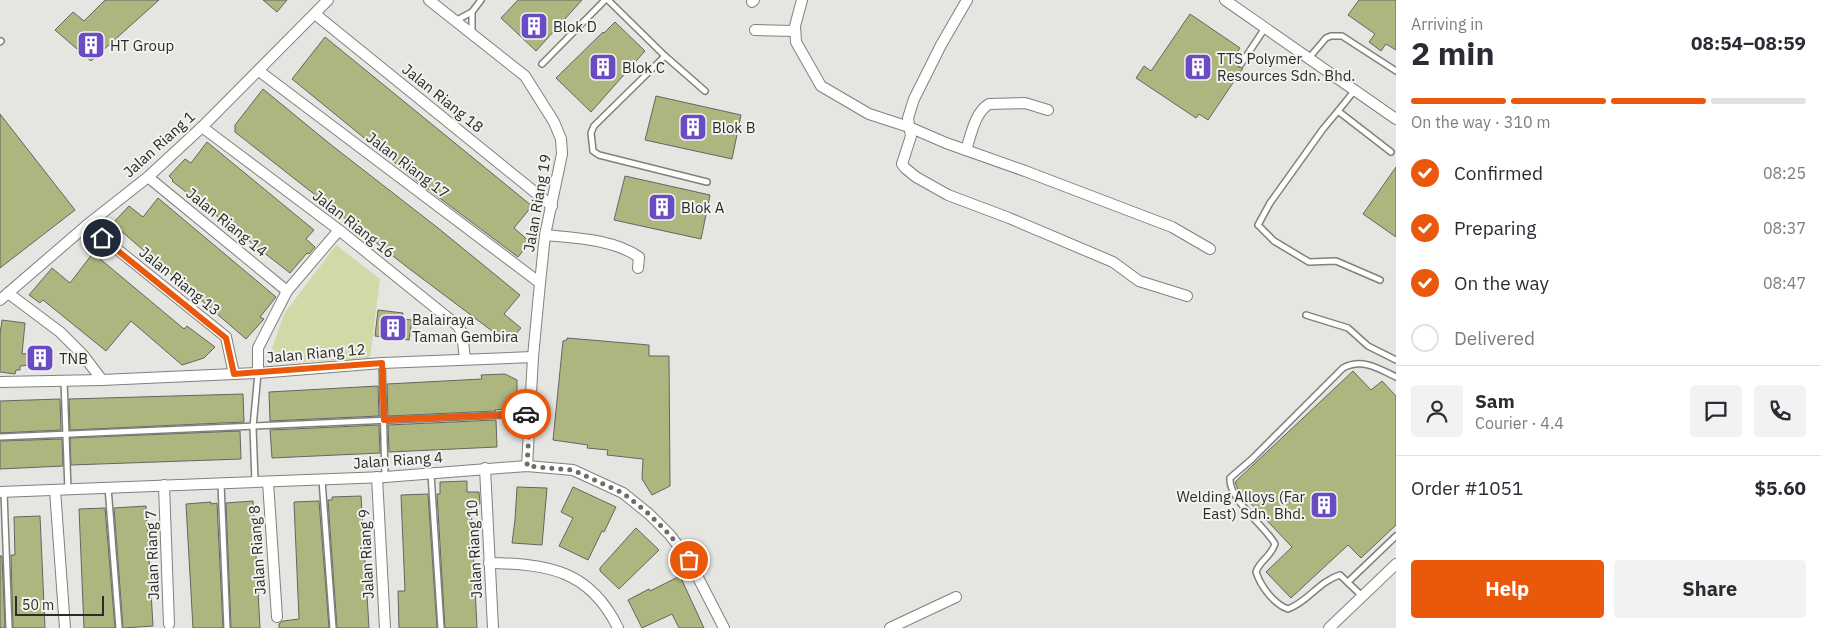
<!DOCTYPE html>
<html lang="en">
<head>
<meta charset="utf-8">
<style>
	:root { --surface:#fff; --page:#f2f2f3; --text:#2b2b33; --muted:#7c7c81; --line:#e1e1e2; --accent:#ea580c }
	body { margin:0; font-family:"IBM Plex Sans",sans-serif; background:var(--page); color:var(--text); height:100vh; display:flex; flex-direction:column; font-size:19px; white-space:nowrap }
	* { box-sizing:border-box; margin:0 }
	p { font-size:16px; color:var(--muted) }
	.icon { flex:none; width:28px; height:28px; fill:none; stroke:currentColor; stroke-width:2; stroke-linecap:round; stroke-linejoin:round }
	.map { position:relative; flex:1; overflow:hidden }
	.side { display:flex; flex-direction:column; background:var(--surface); width:425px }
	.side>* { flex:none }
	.scale { position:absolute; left:15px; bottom:12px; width:89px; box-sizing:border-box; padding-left:5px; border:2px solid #2b2b2a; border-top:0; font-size:14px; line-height:18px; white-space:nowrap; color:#2b2b2a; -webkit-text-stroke:4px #f2f3ee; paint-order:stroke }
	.pin { position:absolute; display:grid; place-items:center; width:42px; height:42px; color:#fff; margin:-21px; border:2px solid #fff; border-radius:50%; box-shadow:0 1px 5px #0007 }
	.courier { position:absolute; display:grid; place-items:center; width:50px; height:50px; margin:-25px; border:4px solid #ea580c; border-radius:50%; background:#fff; color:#222; box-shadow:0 1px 6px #0007 }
	.overview em { font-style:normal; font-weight:700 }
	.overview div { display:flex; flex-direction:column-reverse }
	.overview { display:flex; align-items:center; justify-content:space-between; height:85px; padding:0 15px }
	h1 { font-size:32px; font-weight:700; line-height:38px }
	.bar { display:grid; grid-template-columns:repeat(4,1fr); gap:8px 5px; align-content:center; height:60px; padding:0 15px }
	.bar i { height:6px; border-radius:4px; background:var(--line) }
	.bar .current { background:var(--accent) }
	.bar p { grid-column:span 4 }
	.line { display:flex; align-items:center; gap:12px; padding:0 15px; border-top:1px solid var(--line) }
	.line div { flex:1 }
	.round { display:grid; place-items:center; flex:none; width:52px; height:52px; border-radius:5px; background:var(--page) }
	ol { padding:0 15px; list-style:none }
	li { display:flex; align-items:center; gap:15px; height:55px }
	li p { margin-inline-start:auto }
	li .icon { padding:5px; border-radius:50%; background:var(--accent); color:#fff; stroke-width:4 }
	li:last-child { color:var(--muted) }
	li i { width:28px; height:28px; border:2px solid var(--line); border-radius:50% }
	.button { display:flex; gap:10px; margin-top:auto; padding:10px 15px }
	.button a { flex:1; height:58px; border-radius:5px; background:var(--accent); color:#fff; font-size:20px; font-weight:700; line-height:58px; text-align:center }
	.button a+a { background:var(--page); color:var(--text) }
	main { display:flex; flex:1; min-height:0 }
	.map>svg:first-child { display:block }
	.green { fill:#d1d9a7 }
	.building { fill:#adb67f; stroke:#656561 }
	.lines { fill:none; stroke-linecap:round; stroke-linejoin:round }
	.lane-casing { stroke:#80817d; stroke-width:8 }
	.street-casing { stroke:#80817d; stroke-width:12 }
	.lane { stroke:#fff; stroke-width:5 }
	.street { stroke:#fff; stroke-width:10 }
	.done { stroke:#6c6c6a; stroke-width:5; stroke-dasharray:0 9 }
	.route { stroke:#ea580c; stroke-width:6 }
	.labels { text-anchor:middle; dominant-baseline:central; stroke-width:4; stroke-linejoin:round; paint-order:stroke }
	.poi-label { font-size:15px; fill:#2b2b2a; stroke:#f2f3ee; text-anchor:start }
	.street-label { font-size:15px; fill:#2b2b2a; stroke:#f2f3ee }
</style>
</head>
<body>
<main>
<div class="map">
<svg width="1396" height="628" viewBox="0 0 1396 628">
	<rect width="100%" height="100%" fill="#e5e5e1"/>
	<polygon class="green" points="336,245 380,279 370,358 269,364 268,360 284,314"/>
	<g class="building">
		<polygon points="105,0 159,0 91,61 55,30 73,12 84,21"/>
		<polygon points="263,0 287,0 277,12"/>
		<polygon points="518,0 582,0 536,51 501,18"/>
		<polygon points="1359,0 1396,0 1396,50 1386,44 1381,51 1369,42 1375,34 1348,15"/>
		<polygon points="1190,14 1240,48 1232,60 1237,63 1238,67 1243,68 1208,120 1199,114 1196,118 1136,78 1144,66 1151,71"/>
		<polygon points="615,22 645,51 591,112 556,78 603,32 604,33"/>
		<polygon points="325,37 532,206 514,228 530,242 518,257 417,181 292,79"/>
		<polygon points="263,89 330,144 438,228 520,295 504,314 521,328 508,343 407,267 235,132 235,125"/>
		<polygon points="656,96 741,115 732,159 645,140"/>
		<polygon points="0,114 75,210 0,268"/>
		<polygon points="207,142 314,230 306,239 315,247 309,254 307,253 290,273 172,181 173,180 169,176 185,159 191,163"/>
		<polygon points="1396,167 1396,237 1363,214"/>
		<polygon points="625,176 710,195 701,239 614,220"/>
		<polygon points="158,198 276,297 260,317 264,319 246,339 120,230 114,237 113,223 129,206 143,217"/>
		<polygon points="93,253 184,329 187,326 215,347 204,358 182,365 131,321 106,351 43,300 40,303 29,295 52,268 70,283"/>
		<polygon points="378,310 403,313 402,319 412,320 409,340 375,336"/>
		<polygon points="2,320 25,323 22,354 50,352 51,363 20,366 20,370 16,370 15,374 0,372 0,334"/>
		<polygon points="567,338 649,345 649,356 669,356 670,486 652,495 642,479 643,459 607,455 608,450 587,448 588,445 553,440 563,341 567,340"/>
		<polygon points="1353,371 1371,390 1382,381 1396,396 1396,525 1361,558 1348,545 1291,598 1266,572 1292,547 1238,490 1235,482"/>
		<polygon points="505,374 517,380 517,408 495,410 496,411 388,416 387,384 482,379 481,375"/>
		<polygon points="378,386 379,416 270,421 269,392"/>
		<polygon points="243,394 244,422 70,430 69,399"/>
		<polygon points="60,399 61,430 0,433 0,401"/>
		<polygon points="496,420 497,447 389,452 388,425"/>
		<polygon points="379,425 380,453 272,458 270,430"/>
		<polygon points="240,431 241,459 71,465 70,438"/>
		<polygon points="62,439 63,466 0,469 0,441"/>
		<polygon points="467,481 467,492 479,492 480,504 471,505 477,628 445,628 437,494 440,494 440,482"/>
		<polygon points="517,487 547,488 542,545 512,543 515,520"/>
		<polygon points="573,487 616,507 604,532 602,531 588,560 559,546 573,518 561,512"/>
		<polygon points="428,494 437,628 399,628 398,591 405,591 401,495"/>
		<polygon points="361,496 369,628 337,628 328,500 332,500 332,497"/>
		<polygon points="253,501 260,628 231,628 226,503"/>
		<polygon points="319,501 329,628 279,628 279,624 283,621 299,619 294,502"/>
		<polygon points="211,502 211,504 217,503 223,628 193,628 186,504"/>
		<polygon points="146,506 153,626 123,628 114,508"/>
		<polygon points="105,508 115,628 84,628 79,509"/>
		<polygon points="40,516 45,628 13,628 11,555 15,555 14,517"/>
		<polygon points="636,528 659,550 619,589 600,571 600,568"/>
		<polygon points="0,556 2,556 5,628 0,628"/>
		<polygon points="680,576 704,628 679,628 672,614 642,628 628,600 649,589 650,591"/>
	</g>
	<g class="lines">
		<defs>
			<g id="lane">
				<polyline points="608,0 665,56 705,91"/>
				<polyline points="472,12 472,31 474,33"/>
				<polyline points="455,21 472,12 481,0"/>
				<polyline points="0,42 1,41"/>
				<polyline points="665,56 594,126 591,133 593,151 599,155 707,182"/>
				<polyline points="1309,58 1326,38 1331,36 1342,36 1396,71"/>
				<polyline points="542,64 605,0"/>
				<polyline points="1241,64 1265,28"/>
				<polyline points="1355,90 1338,111 1391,152"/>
				<polyline points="1338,111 1323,129 1270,203 1258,225 1274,241 1309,262 1336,261 1380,280"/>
				<polyline points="1306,315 1348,328 1368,346 1396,360"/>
				<polyline points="382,363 385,477"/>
				<polyline points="64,381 68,490"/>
				<polyline points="0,437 530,414"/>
				<polyline points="431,474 441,628"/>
				<polyline points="322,480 333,628"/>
				<polyline points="255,482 253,427 258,373"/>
				<polyline points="221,484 227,628"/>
				<polyline points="108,487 119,628"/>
				<polyline points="4,492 9,628"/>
				<polyline points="1348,582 1396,536"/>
				<path d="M1362,596L1340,575C1319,581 1308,602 1288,609C1274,604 1261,587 1256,572C1260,560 1270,558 1275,544C1265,526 1228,499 1230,478L1252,459L1343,368C1362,358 1378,368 1396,377"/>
			</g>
			<g id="street">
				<polyline points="429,0 525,76 554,122 561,139 562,154 545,235 540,283 533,357 527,466"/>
				<polyline points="802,0 795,26 796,42 821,86 869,114 909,127 946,143 1025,171 1172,227 1210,249"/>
				<polyline points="967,0 941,45 914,99 908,118 911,136 902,164 905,168 916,177 948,195 1009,218 1113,262 1139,281 1187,296"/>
				<polyline points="1225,0 1396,119"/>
				<polyline points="752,2 754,0"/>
				<polyline points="315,14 552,206"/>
				<polyline points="755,30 795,31"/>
				<polyline points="259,71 540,283"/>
				<polyline points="202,127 339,230 458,326 462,333 465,359"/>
				<path d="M966,150C971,135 975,112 989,104L1025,103L1048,110"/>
				<polyline points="148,177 287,291"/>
				<polyline points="87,225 226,337 234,374"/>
				<path d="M545,235C575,238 613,239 639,257L638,268"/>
				<polyline points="8,293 60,332 83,355 102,380"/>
				<polyline points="0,300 87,225 148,177 202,127 328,0"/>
				<polyline points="258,373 258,348 287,291 339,230"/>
				<polyline points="0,382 102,380 258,373 382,363 533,357"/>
				<polyline points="485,468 493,628"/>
				<polyline points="377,477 385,628"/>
				<polyline points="268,482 277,617"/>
				<polyline points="164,485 169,624"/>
				<polyline points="55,490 65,628"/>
				<polyline points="0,492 385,477 527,466 573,470 623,493 649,514 670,535 689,560 724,628"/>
				<path d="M489,563C548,564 590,570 618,628"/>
				<polyline points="890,628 956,597"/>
				<polyline points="1329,628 1396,564"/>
			</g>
		</defs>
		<use href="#lane" class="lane-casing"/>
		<use href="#street" class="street-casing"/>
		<use href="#lane" class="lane"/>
		<use href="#street" class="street"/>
	</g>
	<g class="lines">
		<polyline class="done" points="526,414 530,414 527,466 573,470 623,493 649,514 670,535 689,560"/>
		<polyline class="route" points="102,238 226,338 234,374 382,363 384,420 526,414"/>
	</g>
	<defs>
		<symbol id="building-square" viewBox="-11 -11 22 22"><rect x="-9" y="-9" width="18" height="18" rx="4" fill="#6b4bc4" stroke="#f2f3ee"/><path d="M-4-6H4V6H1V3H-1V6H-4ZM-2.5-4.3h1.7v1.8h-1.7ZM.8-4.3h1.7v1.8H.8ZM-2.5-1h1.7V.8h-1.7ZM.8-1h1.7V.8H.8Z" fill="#fff"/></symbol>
	</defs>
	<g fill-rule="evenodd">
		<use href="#building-square" x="518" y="10" width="32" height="32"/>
		<use href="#building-square" x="75" y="29" width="32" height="32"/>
		<use href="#building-square" x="587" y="51" width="32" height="32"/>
		<use href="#building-square" x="1182" y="51" width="32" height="32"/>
		<use href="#building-square" x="677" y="111" width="32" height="32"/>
		<use href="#building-square" x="646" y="191" width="32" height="32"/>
		<use href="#building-square" x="377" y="312" width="32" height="32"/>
		<use href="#building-square" x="24" y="342" width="32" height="32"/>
		<use href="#building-square" x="1308" y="489" width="32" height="32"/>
	</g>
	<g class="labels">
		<g class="poi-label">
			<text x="553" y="26">Blok D</text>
			<text x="110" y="45">HT Group</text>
			<text x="1217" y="58">TTS Polymer<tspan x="1217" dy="17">Resources Sdn. Bhd.</tspan></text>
			<text x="622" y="67">Blok C</text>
			<text x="712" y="127">Blok B</text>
			<text x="681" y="207">Blok A</text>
			<text x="412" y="319">Balairaya<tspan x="412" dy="17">Taman Gembira</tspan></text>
			<text x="59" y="358">TNB</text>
			<text x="1305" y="496" text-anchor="end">Welding Alloys (Far<tspan x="1305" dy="17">East) Sdn. Bhd.</tspan></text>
		</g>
		<g class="street-label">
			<text transform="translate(443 98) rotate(39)">Jalan Riang 18</text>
			<text transform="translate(159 144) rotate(-42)">Jalan Riang 1</text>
			<text transform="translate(408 165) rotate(37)">Jalan Riang 17</text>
			<text transform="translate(537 203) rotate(-80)">Jalan Riang 19</text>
			<text transform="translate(227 222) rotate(39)">Jalan Riang 14</text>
			<text transform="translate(354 224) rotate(38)">Jalan Riang 16</text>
			<text transform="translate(180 281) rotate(39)">Jalan Riang 13</text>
			<text transform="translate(316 353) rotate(-5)">Jalan Riang 12</text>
			<text transform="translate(398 460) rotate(-4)">Jalan Riang 4</text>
			<text transform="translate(474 549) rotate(-93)">Jalan Riang 10</text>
			<text transform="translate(257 550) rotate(-94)">Jalan Riang 8</text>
			<text transform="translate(366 554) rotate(-93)">Jalan Riang 9</text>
			<text transform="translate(152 555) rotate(-92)">Jalan Riang 7</text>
		</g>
	</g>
</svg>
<div class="scale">50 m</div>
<div class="pin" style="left:689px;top:560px;background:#ea580c"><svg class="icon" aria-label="bag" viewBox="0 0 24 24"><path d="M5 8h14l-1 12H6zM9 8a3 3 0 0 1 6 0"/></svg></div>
<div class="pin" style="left:102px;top:238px;background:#1f2937"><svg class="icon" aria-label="home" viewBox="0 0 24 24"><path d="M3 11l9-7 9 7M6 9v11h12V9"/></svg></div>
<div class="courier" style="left:526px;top:414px"><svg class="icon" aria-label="car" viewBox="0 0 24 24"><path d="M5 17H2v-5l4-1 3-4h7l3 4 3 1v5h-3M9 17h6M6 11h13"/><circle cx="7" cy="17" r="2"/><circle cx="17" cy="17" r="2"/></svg></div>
</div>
<section class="side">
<div class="overview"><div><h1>2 min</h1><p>Arriving in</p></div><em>08:54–08:59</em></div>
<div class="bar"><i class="current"></i><i class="current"></i><i class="current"></i><i></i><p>On the way · 310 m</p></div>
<ol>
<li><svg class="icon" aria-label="check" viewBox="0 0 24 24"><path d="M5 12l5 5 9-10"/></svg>Confirmed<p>08:25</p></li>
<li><svg class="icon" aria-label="check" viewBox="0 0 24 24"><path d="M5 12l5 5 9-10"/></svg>Preparing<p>08:37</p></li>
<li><svg class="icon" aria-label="check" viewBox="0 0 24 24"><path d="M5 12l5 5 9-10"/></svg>On the way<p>08:47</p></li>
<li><i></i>Delivered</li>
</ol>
<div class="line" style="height:90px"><a class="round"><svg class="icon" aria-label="person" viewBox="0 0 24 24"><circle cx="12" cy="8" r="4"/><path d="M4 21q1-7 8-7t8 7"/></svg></a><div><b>Sam</b><p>Courier · 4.4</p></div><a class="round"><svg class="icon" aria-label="chat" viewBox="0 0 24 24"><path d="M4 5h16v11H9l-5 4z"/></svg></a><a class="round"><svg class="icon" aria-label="phone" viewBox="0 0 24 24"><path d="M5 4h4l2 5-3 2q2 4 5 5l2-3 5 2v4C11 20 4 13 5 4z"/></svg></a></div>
<div class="line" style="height:65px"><div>Order #1051</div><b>$5.60</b></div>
<div class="button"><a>Help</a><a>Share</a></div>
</section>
</main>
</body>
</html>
